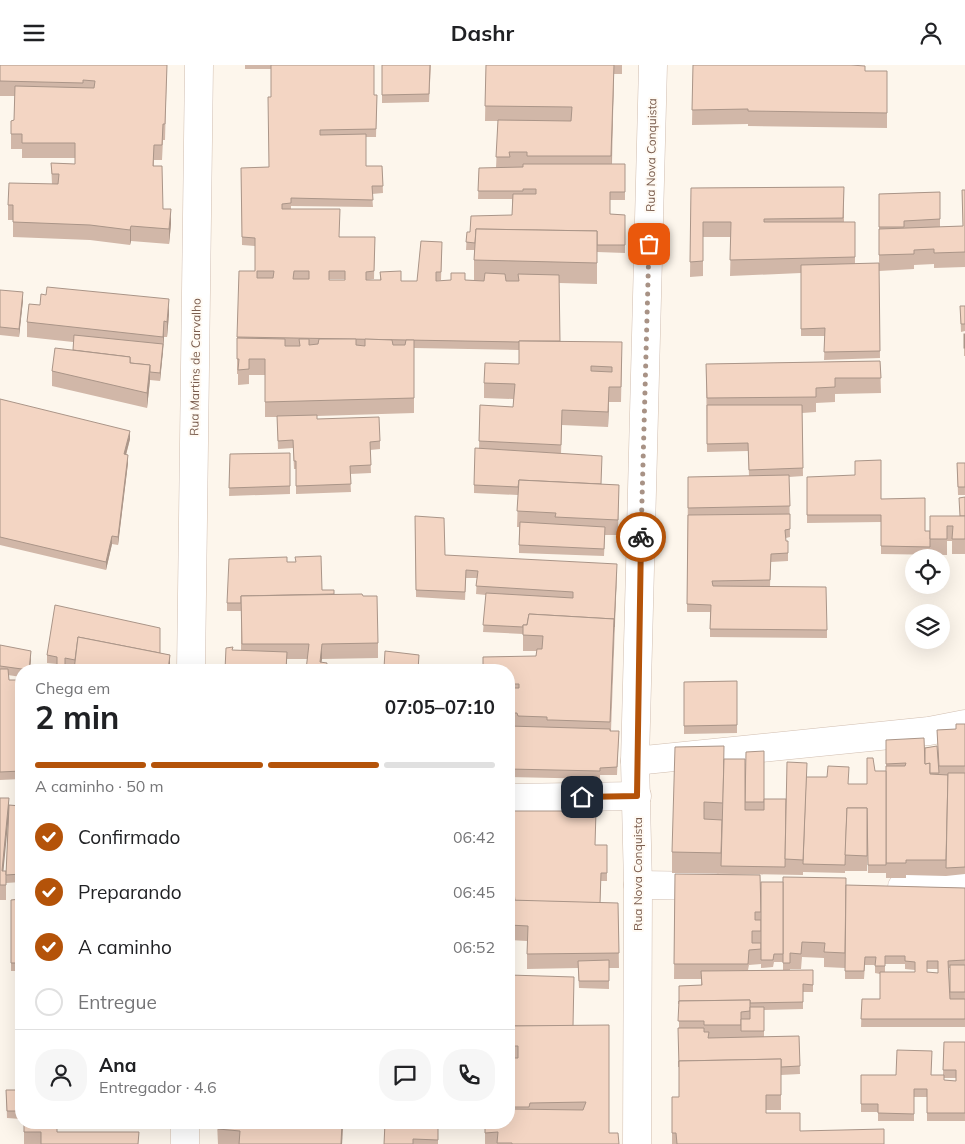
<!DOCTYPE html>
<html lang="pt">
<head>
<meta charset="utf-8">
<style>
	:root { --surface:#fff; --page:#f6f6f6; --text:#202124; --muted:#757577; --line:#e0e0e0; --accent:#b45309 }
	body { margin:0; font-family:Mulish,sans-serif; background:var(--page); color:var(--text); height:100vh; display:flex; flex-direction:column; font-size:19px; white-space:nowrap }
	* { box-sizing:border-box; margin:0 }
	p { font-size:16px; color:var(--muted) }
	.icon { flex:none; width:28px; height:28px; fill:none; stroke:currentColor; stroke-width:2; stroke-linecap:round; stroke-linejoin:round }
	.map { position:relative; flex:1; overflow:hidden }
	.panel { position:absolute; left:15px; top:599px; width:500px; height:465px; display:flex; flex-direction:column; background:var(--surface); border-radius:20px; box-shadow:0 5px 20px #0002 }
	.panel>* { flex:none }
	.controls { position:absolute; left:905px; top:484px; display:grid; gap:10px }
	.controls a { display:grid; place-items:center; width:45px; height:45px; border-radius:50%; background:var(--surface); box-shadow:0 5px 20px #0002; font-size:25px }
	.pin { position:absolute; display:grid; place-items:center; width:42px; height:42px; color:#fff; margin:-21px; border-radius:10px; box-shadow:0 2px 8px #0006 }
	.courier { position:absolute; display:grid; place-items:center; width:50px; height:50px; margin:-25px; border:4px solid #b45309; border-radius:50%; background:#fff; color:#222; box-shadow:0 1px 6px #0007 }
	.headline em { font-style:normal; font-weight:700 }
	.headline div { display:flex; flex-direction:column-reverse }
	.headline { display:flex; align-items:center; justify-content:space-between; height:85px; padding:0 20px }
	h1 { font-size:32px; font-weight:700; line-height:38px }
	.bar { display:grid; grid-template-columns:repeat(4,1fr); gap:8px 5px; align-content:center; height:60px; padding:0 20px }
	.bar i { height:6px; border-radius:4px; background:var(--line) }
	.bar .selected { background:var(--accent) }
	.bar p { grid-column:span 4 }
	.line { display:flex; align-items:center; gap:12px; padding:0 20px; border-top:1px solid var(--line) }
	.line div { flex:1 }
	.round { display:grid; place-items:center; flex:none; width:52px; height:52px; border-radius:20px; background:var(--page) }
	ol { padding:0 20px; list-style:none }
	li { display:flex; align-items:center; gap:15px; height:55px }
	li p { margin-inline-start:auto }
	li .icon { padding:5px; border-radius:50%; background:var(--accent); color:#fff; stroke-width:4 }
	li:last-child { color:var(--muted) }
	li i { width:28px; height:28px; border:2px solid var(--line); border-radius:50% }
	header { display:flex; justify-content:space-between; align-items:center; height:65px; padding:0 20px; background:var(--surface); font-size:22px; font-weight:700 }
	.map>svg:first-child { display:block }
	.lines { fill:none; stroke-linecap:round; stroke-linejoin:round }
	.minor-casing { stroke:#d1beb0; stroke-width:29 }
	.minor { stroke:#fff; stroke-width:28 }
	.wall { fill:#d1b7a8; fill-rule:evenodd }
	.shaded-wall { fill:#aa9588 }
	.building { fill:#f3d5c3; stroke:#aa9588; fill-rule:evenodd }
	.done { stroke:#a89285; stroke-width:5; stroke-dasharray:0 9 }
	.route { stroke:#b45309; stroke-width:6 }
	.labels { text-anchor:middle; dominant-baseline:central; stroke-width:4; stroke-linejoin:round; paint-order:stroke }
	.street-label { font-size:12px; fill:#7a5c4d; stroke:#fffaf3 }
</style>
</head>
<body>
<header><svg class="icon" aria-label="menu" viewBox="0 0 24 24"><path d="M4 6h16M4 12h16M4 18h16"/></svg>Dashr<svg class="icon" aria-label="person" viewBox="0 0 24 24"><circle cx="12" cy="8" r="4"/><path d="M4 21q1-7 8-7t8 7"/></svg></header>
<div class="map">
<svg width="965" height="1079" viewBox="0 0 965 1079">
	<rect width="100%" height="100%" fill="#fdf6ec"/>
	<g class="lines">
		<defs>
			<g id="minor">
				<polyline points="191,605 199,0"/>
				<polyline points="635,696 929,666 965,659"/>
				<polyline points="509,733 637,731"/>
				<polyline points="638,820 711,821"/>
				<polyline points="902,822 965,822"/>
				<polyline points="185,1079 185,1058"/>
				<polyline points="637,1079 638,820 635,696 653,0"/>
			</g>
		</defs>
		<use href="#minor" class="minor-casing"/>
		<use href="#minor" class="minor"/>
	</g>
	<g class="wall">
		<polygon points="0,0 167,0 165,75 163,75 162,95 154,95 154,101 163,144 171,159 169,179 131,176 130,180 90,175 13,172 13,155 8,155 8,140 52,119 51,98 75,99 75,93 22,93 22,84 11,84 11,56 14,55 15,31 0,31"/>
		<path d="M245,0H374V30H377L376,72H366V101H382L383,128L372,129L373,142L291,141V144L340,172H375L374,214L366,215H380V207L401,216H417L442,184L441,215L436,216L474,215V185H466L467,167H470L512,150V134H478L479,103H496L498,56H485L486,0H622V9H614L612,99H625V135H610V149L625,150V188L597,187V219L559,218L560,276L622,292L621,337H609L608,362L562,360L561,389L601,419L619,420L618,470H605L604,491L519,488V462H517L518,430L474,428V420L479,384L480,340L513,342V334L484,333V318L519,299V285L414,283V348L317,351V354L380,376V384L370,385L371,408L350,409L351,427L296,429V404H294L293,383L278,384L277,352H265V310H249V319L238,320V309H237V272L255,206V181L242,180L241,103L269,102L271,32V4H245ZM329,214H345V215H329Z"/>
		<polygon points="382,0 431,0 429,37 382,38"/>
		<polygon points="693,0 865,6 887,48 887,63 748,61 748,59 692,60"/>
		<polygon points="844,122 844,157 855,157 855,199 879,198 879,129 940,127 940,162 963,161 962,125 965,125 965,202 934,203 934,199 914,200 914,204 879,206 880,293 824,295 825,271 801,271 801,208 730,211 731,172 703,172 703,211 690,212 691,123"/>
		<polygon points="0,225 23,235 19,272 0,270"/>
		<polygon points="40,240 169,249 167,272 164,272 160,316 150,315 147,343 52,321 52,306 73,285 73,277 27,272 27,257"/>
		<polygon points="960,241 965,241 965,266 961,267"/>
		<rect x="964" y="269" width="1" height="22"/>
		<polygon points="880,296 881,328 835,329 835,337 816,338 816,347 802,348 803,411 789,412 790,472 786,473 786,476 788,476 788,496 771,497 770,521 827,565 827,573 710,572 710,547 687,547 688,412 749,411 748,386 707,387 706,299"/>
		<polygon points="0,334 130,374 126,390 128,398 118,480 112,479 106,505 0,480"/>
		<polygon points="290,388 290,429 229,431 230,389"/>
		<polygon points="957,398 965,398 965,430 958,430"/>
		<polygon points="807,412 881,434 925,466 930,466 960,451 965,432 965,489 952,489 952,476 947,476 947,490 881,489 881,457 807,458"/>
		<polygon points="415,451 445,490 617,507 611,666 619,666 617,710 600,710 600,714 509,712 509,605 536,591 537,586 523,586 523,569 483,567 486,530 476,529 477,513 466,513 465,535 416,532"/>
		<polygon points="287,497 322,525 334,529 363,531 378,578 378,593 322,594 321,598 327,605 307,594 287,594 287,605 297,605 225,605 233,585 241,585 241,546 227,546 227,538"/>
		<polygon points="0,580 31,594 30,605 21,605 21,612 8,610 9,615 21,615 21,714 0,715"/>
		<polygon points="160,588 170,590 170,605 74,605 74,603 69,602 69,605 57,599 47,598 47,590"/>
		<polygon points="737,616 737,668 684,669 684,617"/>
		<polygon points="965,659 965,809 946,811 906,810 906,813 886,813 886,675 938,685 937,665 956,664"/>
		<polygon points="724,694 764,734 786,734 807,712 849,719 867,719 875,706 886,706 886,808 868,808 867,767 867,806 845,806 845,808 803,807 803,810 672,808 672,787"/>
		<polygon points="0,733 9,740 21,741 21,817 6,818 8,752 3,806 6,806 6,835 0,835"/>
		<polygon points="509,746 595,780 607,808 607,816 601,816 600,838 618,838 619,903 609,903 609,924 579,923 578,903 527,904 527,876 509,875 509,835 514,836 512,814 509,814"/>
		<path d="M675,809L760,810L761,855L846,820L965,823V962H861L862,934H880V909L875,908V900H865L864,914H845V903L824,902V893L802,892L801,904H790V905H813V927H803V944L764,945V972L799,971L800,1009L781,1010V1045H766V1048L800,1066L884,1079H672V1032H679V921L701,920V914H674ZM783,878V905H748L749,900L761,899V903L773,902L774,897H783ZM885,899H905V904L915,905V907H885ZM949,903H950V934ZM927,904H938V908L927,907Z"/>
		<polygon points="21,834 21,906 11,906 11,835"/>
		<polygon points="509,910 573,961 609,1068 619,1079 485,1079 485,1058 509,1058"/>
		<path d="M944,977H965V1056H927V1032H914V1056H878V1047H861V1010H943ZM944,1013H956V1016L944,1015Z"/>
		<polygon points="6,1025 21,1025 21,1054 7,1053"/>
		<polygon points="24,1058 57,1067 139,1079 24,1079"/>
		<polygon points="217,1058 343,1058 342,1079 218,1079"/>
		<polygon points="385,1058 438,1075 438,1079 384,1079"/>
	</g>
	<g class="shaded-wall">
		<polygon points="614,0 614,9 611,106 611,91"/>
		<polygon points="171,144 171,159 169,179 169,164"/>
		<polygon points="131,161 131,176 130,180 130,165"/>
		<polygon points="23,227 23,235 19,272 19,264"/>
		<polygon points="169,234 169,249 167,272 167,257"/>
		<polygon points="164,256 164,272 163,287 163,272"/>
		<polygon points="163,279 163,287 160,316 160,308"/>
		<polygon points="150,300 150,315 147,343 147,328"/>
		<polygon points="609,322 609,337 608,362 608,347"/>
		<polygon points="130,366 130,374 124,397 124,389"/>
		<polygon points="128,390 128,398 118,480 118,472"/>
		<polygon points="112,471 112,479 106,505 106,497"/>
		<polygon points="617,507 614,569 610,672 614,554"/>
		<polygon points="322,579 322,594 320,605 320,597"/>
		<polygon points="31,586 31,594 30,605 29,605"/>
		<polygon points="170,590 170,605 168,605"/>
		<polygon points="419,590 419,605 418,605"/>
		<polygon points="9,733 9,748 2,821 2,806"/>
		<polygon points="342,1058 343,1058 342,1079 341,1079"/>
	</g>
	<g class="building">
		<polygon points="0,0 167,0 165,59 163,59 162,80 154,80 153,101 162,101 163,144 171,144 169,164 131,161 130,165 90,160 13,157 13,140 8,140 9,118 58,119 59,109 52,109 51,98 75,99 75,78 22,78 22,69 11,69 11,56 14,55 15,21 94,23 95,16 83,15 83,18 0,16"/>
		<path d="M271,0H374V30H377L376,64L320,65V70L366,69V101H382L383,121H372L373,135L291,133V138L282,139V144H340L339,172H375L374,206L366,207V215H381L380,207L401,206V216H417L421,176L442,177L441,207H436V216L451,215V208H465V215L484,216L485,208L505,209L506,216H519L518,209L559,210L560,276H519V277L237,272L239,206H255V173L242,172L241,103L269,102L268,32H271ZM257,206H274L273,213H257ZM294,206H309V214H293ZM329,206H345V215H329Z"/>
		<polygon points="382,0 430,0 429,29 382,30"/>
		<polygon points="486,0 614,0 611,91 527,91 527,87 509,87 510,92 496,92 498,55 571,56 572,42 485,41"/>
		<polygon points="693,0 851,0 865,1 865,6 887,6 887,48 748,46 748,44 692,45"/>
		<polygon points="523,99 625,99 625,127 610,127 610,149 625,150 625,180 597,180 597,166 476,164 475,178 466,177 467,167 470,167 471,151 512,150 513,129 536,129 536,124 523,124 523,126 478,126 479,103 523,102"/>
		<polygon points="844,122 843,153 764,154 764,157 855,157 855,192 730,195 731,157 703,157 703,196 690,197 691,123"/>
		<polygon points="962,125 965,125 965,187 934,188 934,184 914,185 914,189 879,190 879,164 963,161"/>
		<polygon points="940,127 940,154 904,156 904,162 879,162 879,129"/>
		<polygon points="476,164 597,166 597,198 474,195"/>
		<polygon points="879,198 880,286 824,287 825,263 801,264 801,200"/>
		<polygon points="47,222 169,234 167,257 164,256 163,272 27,257 29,239 40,240 41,229 46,230"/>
		<polygon points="0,225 23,227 19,264 0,262"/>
		<polygon points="960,241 965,241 965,259 961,259"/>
		<rect x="964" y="269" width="1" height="14"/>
		<polygon points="74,270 163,279 160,308 150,307 150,300 130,298 130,292 73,285"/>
		<polygon points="237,273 285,274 285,281 300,281 299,274 309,274 309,280 318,279 319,274 356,274 356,280 365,281 365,274 392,275 393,280 405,280 406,275 414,275 414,333 265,337 265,294 249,294 249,304 238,305 239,294 237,294"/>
		<path d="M519,276L622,277L621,322H609L608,347L562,345L561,380L479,376L480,340L513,342L515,319L484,318L485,298L519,299ZM591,301L612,302V307L591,306Z"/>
		<polygon points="55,283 130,292 130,298 150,300 147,328 52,306"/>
		<polygon points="880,296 881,313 835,313 835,322 816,323 816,332 707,333 706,299"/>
		<polygon points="0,334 130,366 124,389 128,390 118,472 112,471 106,497 0,472"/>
		<polygon points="707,340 802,340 803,403 749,405 748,378 707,379"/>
		<polygon points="317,350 317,354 379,352 380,376 370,377 371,400 350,401 351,419 296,421 296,396 294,396 293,375 278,376 277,351"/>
		<polygon points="475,383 602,391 601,419 519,415 518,422 474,420"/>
		<polygon points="290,388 290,421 229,423 230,389"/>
		<polygon points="881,395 881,434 925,433 925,466 930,466 930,482 881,481 881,450 807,450 807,412 855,410 855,396"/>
		<polygon points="957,398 965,398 965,422 958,422"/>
		<polygon points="789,410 790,441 688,443 688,412"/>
		<polygon points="519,415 619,420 618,455 555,452 556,448 517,446"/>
		<polygon points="965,432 965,451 960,451 959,433"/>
		<polygon points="790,449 790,464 785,465 786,476 788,476 788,488 771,489 770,515 712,516 713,521 826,522 827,565 710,564 711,540 687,539 688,450"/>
		<polygon points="415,451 444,453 445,490 617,499 614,562 614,554 529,549 527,560 523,560 523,562 483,560 486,528 573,533 573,527 476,521 478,506 466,505 465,527 416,525"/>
		<polygon points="930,451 965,451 965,474 952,474 953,461 947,461 947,474 930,474"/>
		<polygon points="520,457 605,462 604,484 519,480"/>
		<polygon points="321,491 322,525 334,525 334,529 241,531 241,538 227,538 229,494 287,492 287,497 296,497 295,492"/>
		<polygon points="362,529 363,531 377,531 378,578 322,579 320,597 327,598 326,605 306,605 309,579 242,579 241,531"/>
		<polygon points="55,540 160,563 160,588 78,572 75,595 65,593 65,602 69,602 69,605 57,605 57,592 47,590"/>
		<polygon points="529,549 614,554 610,657 552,655 547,655 547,652 518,651 517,648 509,648 509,623 519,623 519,619 509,619 509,605 483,605 483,592 536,591 537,584 542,584 543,571 523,570 523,560 527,560"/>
		<polygon points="78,572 170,590 168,605 74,605"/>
		<polygon points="0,580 31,586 29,605 0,601"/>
		<polygon points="233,582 232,585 287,587 286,605 297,605 225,605 226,583"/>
		<polygon points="385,586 419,590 418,605 357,605 357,604 365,605 365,601 384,603"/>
		<polygon points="0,604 8,604 9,615 21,615 21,706 0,707"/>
		<polygon points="737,616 737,660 684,661 684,617"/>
		<polygon points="956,659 965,659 965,701 939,701 937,665 956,664"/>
		<polygon points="509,661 610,664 610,666 619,666 617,702 600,703 600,706 509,704"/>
		<polygon points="924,673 925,699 930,698 930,709 948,710 946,795 906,795 906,798 886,798 886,701 905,701 906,698 886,699 886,675"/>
		<polygon points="724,681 723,738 704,737 704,754 722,755 721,788 672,787 675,682"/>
		<polygon points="937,681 939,708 930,708 930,698 925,699 925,683"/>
		<polygon points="764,686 764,737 745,737 746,687"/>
		<polygon points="867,693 873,693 875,706 886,706 886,800 868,800 867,743 847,743 845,800 803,799 806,712 827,712 828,701 849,702 848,719 867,719"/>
		<polygon points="724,694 745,694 745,745 764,745 764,734 786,734 785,802 721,801"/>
		<polygon points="787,697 807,698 803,795 785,794"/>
		<polygon points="948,708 965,708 965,802 946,803"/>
		<polygon points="0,733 9,733 2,806 6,806 6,820 0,820"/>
		<polygon points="9,740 21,741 21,809 6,810"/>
		<polygon points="847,743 867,743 867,791 845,790"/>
		<polygon points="509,746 596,746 595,780 607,780 607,808 601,808 600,838 515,836 512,807 509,807"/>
		<polygon points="675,809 760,810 761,847 755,847 755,855 761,855 761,866 752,866 752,878 761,878 761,884 749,885 748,899 674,899"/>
		<polygon points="783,812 846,813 845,888 824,887 825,878 802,877 801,889 790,888 790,898 783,898"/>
		<polygon points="761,817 783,817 783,889 774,889 773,895 761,895"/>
		<path d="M846,820L965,823V895L948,896L950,934H965V954H861L862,934H880V907H915V897L905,896V891H885V901H875L876,892H865L864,906H845ZM927,896H938V908L927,907Z"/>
		<polygon points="21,834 21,898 11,898 11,835"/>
		<polygon points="509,835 618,838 619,888 527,889 528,861 509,860"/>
		<polygon points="609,895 609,916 579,916 578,896"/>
		<rect x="950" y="900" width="15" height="27"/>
		<polygon points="813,905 813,920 803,919 803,937 750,938 750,935 679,936 679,939 679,921 702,920 701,906"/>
		<polygon points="509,910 574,912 573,961 509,961"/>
		<polygon points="750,935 750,946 741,947 741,960 704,960 704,956 678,956 679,936"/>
		<polygon points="750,942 764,942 764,966 741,966 741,954 750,954"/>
		<polygon points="609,960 609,1068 618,1068 619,1079 512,1079 512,1078 497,1078 498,1067 485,1068 485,1058 509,1058 509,1044 583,1045 586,1037 530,1038 529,1042 509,1042 509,993 518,993 518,981 509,981 509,961"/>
		<polygon points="678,963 704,963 704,967 709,967 708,973 799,971 800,1001 781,1002 781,994 679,996 679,1002"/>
		<polygon points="944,977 965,977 965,1048 927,1048 927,1024 914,1024 914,1049 878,1048 878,1039 861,1039 861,1010 896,1010 897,985 932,986 931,1010 944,1010 944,1015 956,1016 956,1005 943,1005"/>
		<polygon points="781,994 781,1030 766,1030 766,1048 800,1048 800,1066 884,1064 884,1079 677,1079 676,1068 672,1068 672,1032 679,1032 679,996"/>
		<polygon points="6,1025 21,1025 21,1046 7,1046"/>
		<polygon points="24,1058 57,1058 57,1067 139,1067 138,1079 41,1079 41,1067 24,1067"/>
		<polygon points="218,1058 342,1058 341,1079 239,1079 240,1066 218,1064"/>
		<polygon points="385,1058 438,1058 438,1075 413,1074 413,1079 384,1079"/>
	</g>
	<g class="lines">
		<polyline class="done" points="641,472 649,179"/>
		<polyline class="route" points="582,732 637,731 641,472"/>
	</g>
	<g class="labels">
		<g class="street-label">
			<text transform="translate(651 90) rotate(-89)">Rua Nova Conquista</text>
			<text transform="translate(195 302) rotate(-89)">Rua Martins de Carvalho</text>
			<text transform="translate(637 809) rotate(-90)">Rua Nova Conquista</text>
		</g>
	</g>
</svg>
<div class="controls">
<a><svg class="icon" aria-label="locate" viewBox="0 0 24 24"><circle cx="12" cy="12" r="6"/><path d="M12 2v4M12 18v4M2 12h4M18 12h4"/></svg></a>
<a><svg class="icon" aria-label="layers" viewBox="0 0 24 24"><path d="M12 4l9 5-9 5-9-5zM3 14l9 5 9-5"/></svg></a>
</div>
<div class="pin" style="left:649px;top:179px;background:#ea580c"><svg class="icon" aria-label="bag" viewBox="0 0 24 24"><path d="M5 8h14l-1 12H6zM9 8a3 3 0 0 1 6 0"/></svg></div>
<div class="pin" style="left:582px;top:732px;background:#1f2937"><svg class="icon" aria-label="home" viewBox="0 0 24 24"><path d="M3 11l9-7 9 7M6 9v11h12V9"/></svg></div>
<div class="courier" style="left:641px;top:472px"><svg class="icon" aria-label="bike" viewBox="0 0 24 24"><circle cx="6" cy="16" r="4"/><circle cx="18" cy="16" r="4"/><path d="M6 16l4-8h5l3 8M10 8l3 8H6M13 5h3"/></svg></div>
<section class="panel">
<div class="headline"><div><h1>2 min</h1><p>Chega em</p></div><em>07:05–07:10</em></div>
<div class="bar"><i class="selected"></i><i class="selected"></i><i class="selected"></i><i></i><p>A caminho · 50 m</p></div>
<ol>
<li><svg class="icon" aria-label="check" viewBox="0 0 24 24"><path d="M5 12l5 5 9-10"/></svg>Confirmado<p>06:42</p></li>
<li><svg class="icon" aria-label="check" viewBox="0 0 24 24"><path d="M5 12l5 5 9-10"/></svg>Preparando<p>06:45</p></li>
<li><svg class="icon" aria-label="check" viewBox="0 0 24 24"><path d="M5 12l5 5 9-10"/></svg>A caminho<p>06:52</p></li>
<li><i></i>Entregue</li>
</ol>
<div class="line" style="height:90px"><a class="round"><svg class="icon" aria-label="person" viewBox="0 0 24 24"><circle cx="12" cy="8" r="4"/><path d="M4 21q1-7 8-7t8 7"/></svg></a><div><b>Ana</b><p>Entregador · 4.6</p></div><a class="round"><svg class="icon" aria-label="chat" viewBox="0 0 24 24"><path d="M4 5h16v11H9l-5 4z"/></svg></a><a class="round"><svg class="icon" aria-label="phone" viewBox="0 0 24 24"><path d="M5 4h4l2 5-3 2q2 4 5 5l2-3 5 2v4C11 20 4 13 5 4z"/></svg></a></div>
</section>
</div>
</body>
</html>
